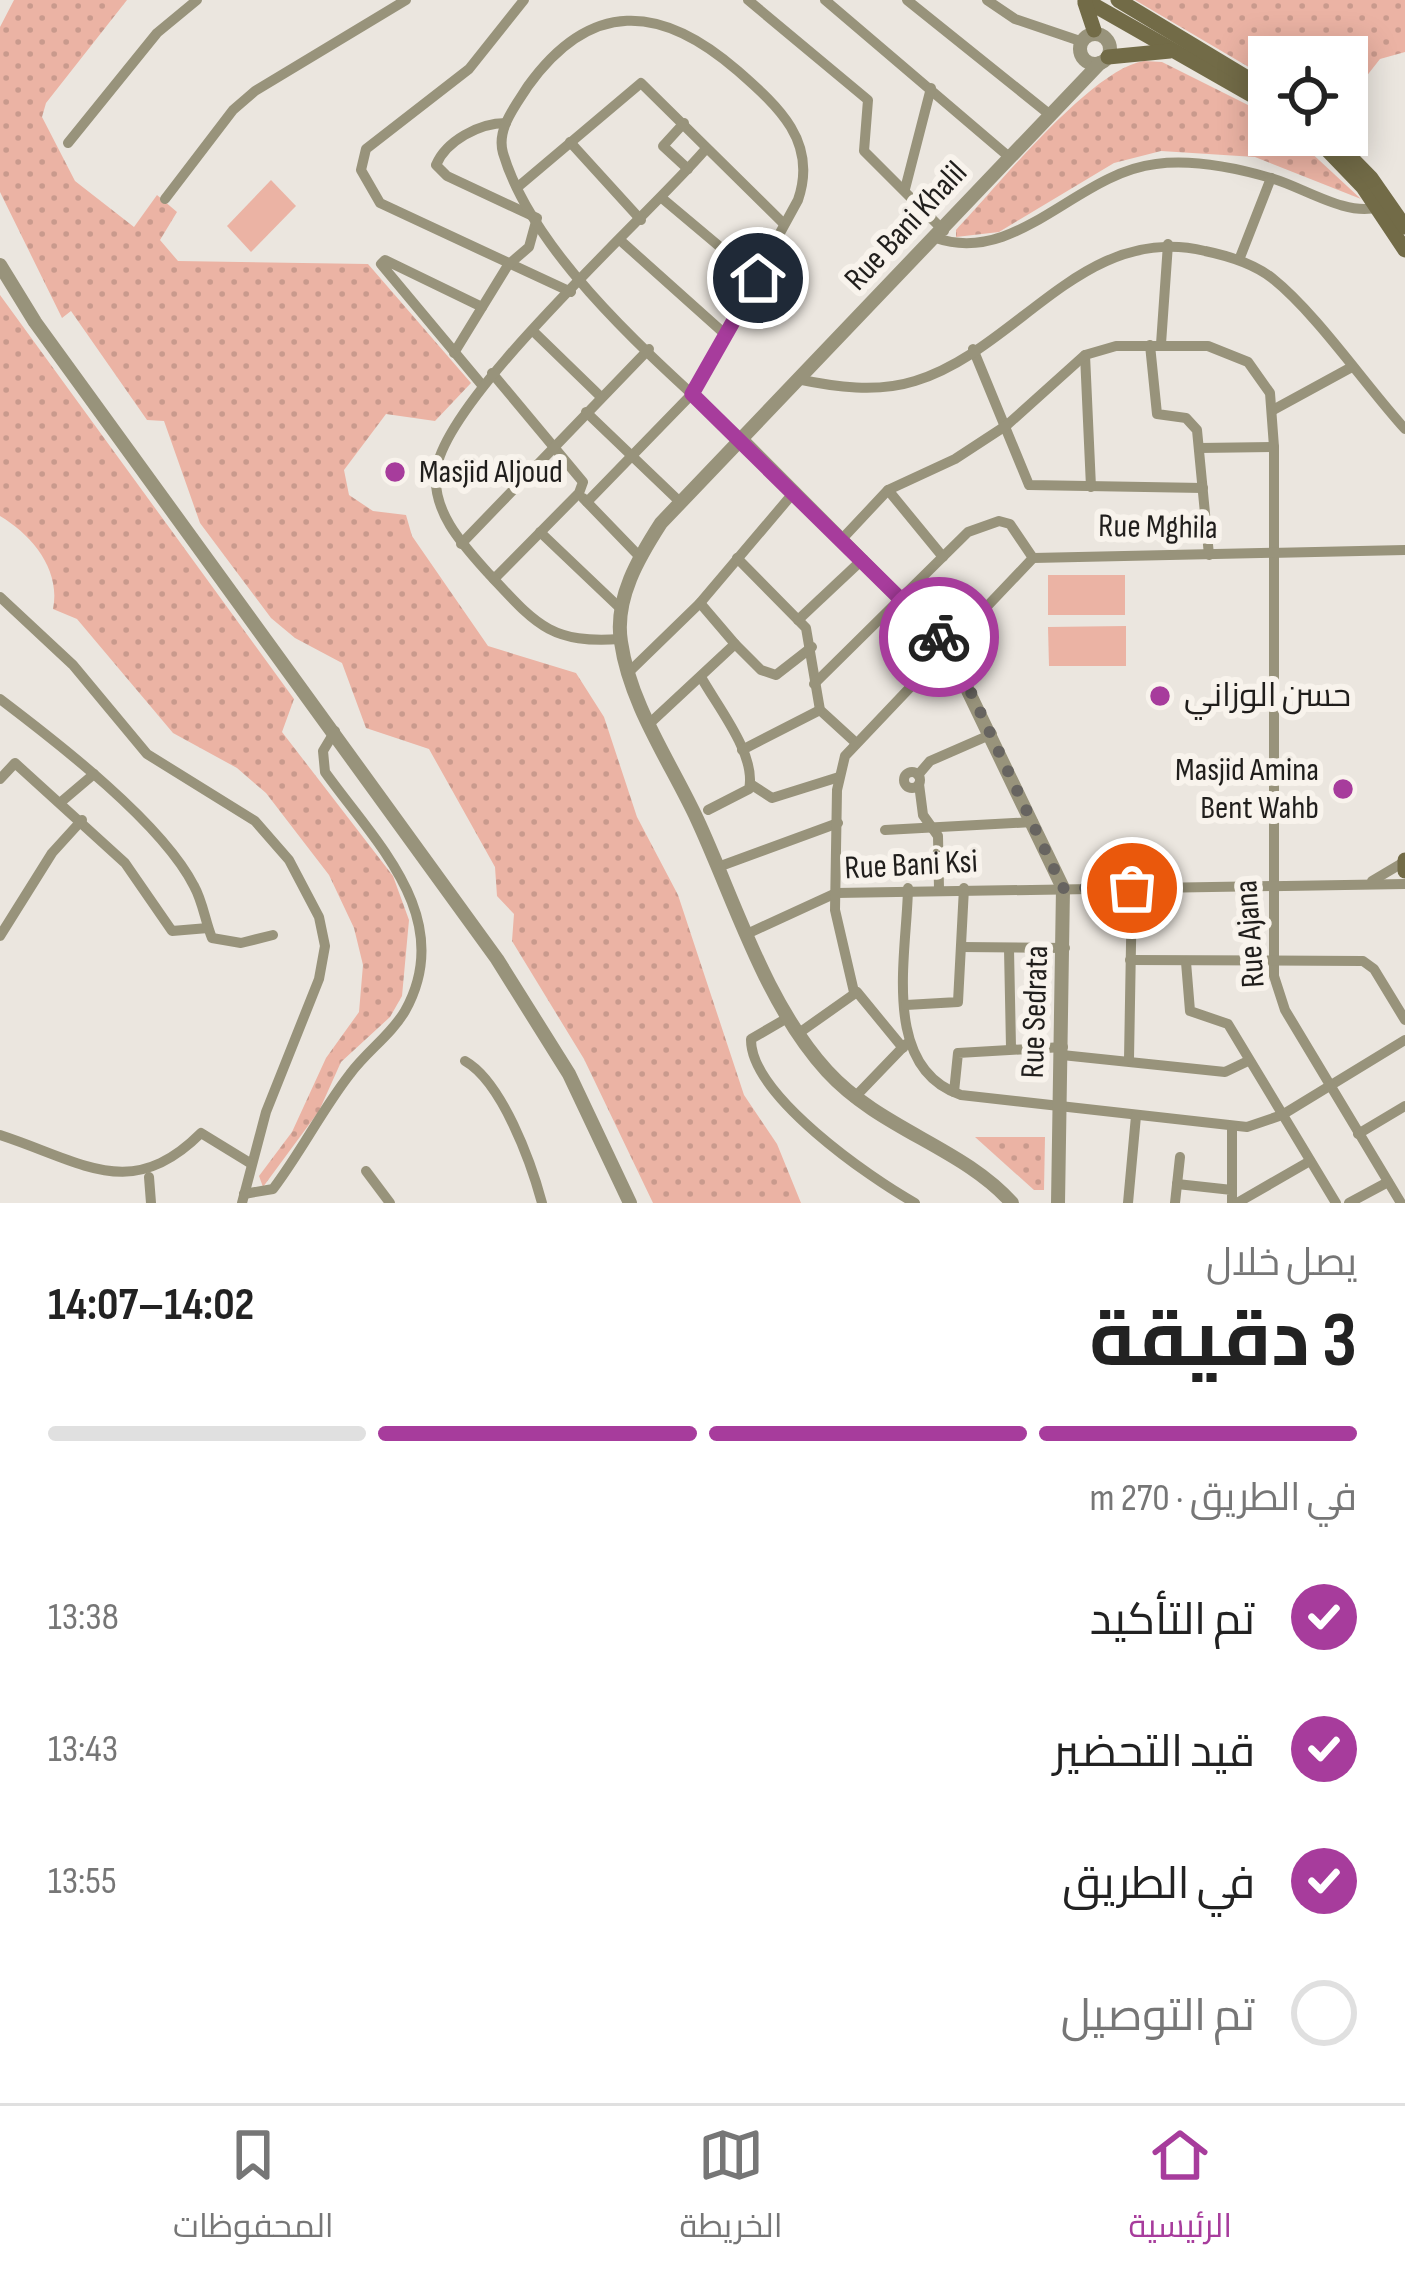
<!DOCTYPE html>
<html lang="ar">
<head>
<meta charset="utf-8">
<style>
	:root { --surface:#fff; --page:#f6f6f6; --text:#222; --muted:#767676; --line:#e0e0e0; --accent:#a73c9c }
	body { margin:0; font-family:"Sofia Sans Condensed",Cairo,sans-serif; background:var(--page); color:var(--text); direction:rtl; height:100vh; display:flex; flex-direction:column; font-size:45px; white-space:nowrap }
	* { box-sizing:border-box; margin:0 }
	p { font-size:39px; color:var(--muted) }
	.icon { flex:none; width:66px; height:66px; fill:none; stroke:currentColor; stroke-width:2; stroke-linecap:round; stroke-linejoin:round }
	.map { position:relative; height:1203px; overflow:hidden; direction:ltr }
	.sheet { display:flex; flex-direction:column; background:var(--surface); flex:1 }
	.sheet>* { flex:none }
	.controls { position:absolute; left:1248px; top:36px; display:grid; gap:24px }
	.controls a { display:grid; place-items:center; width:120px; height:120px; border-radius:0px; background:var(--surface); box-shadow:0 6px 30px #0003; font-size:60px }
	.pin { position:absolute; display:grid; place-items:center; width:102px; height:102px; color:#fff; margin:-51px; border:6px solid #fff; border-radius:50%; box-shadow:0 3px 12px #0007 }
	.courier { position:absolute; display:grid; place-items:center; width:120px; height:120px; margin:-60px; border:9px solid #a73c9c; border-radius:50%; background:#fff; color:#222; box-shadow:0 3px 15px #0007 }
	.overview em { font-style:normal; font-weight:700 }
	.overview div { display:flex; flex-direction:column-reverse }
	.overview { display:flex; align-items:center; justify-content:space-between; height:204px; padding:0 48px }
	h1 { font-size:78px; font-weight:700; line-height:90px }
	.bar { display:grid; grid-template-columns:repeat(4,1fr); gap:18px 12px; align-content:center; height:144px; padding:0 48px }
	.bar i { height:15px; border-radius:9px; background:var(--line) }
	.bar .on { background:var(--accent) }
	.bar p { grid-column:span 4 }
	ol { padding:0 48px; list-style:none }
	li { display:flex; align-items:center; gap:36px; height:132px }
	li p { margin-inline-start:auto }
	li .icon { padding:12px; border-radius:50%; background:var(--accent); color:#fff; stroke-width:4 }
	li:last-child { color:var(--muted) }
	li i { width:66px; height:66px; border:6px solid var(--line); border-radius:50% }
	.dock { display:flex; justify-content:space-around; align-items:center; height:168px; border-top:3px solid var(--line); background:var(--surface); font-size:33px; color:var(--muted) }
	.dock a { display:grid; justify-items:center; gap:6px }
	.dock .on { color:var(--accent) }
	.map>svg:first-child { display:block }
	.grass { fill:url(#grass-dots) }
	.park { fill:#ebb3a4 }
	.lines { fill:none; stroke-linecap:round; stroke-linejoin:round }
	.minor { stroke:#98937b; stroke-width:10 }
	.tertiary { stroke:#98937b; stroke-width:14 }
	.secondary { stroke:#726b47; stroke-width:15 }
	.done { stroke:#676460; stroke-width:12; stroke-dasharray:0 21.6 }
	.route { stroke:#a73c9c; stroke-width:15 }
	.poi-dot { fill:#a73c9c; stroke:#f8f3ec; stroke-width:4.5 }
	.labels { text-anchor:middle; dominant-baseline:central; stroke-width:12; stroke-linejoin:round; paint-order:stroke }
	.street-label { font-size:33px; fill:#201e1c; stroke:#f8f3ec }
	.poi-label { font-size:33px; fill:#201e1c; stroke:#f8f3ec; text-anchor:start }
</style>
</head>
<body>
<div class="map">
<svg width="1405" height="1203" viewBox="0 0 1405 1203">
	<defs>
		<pattern id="grass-dots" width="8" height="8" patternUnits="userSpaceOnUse" patternTransform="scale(3)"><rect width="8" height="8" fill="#ebb3a4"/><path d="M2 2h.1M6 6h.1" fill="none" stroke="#c99a8d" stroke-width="1.8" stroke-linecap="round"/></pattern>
	</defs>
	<rect width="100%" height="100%" fill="#ebe6df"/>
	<g class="grass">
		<polygon points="14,0 127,0 46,103 42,117 75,181 134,227 157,195 177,212 160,240 178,261 368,264 471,383 435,421 386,414 344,470 349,495 373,511 406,515 412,536 488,646 576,673 604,717 637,817 678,895 744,1095 777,1144 801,1203 653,1203 584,1059 512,941 514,914 497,896 495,867 429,749 366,728 342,663 295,638 271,618 200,523 164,421 147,420 71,311 62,318 0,192 0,27"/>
		<polygon points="1135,0 1405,0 1405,52 1380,59 1347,101 1347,57 1269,57 1269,79"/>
		<path d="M1144,61L1162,62L1258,110L1269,118V135H1292L1361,199L1255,157L1161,151L1114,163L999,232L956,237V230C996,188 1091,69 1144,61Z"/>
		<path d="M0,295L294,699L282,732L393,876L409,920L402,996L390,1017L341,1062L319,1111L263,1187L259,1176L292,1132L326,1058L359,1012L363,965L354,928L329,875L266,793L237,768L173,733L77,619L53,609C61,570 32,535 0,516Z"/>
		<polygon points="975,1137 1045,1137 1044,1190 1034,1190"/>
	</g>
	<g class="park">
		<polygon points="271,180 296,206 251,252 227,226"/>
		<rect x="1048" y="575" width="77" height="40"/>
		<polygon points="1126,626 1126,666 1049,666 1048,627"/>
	</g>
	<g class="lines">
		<g class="minor">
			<polyline points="524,0 469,69 366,149 361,170 380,203 571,292"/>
			<polyline points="748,0 868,100 864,151 944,231"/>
			<polyline points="825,0 1008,156"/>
			<polyline points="907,0 1049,114"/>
			<polyline points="987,0 1015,19 1083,42"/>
			<polyline points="684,123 663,146 688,169"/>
			<polyline points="570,142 641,220"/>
			<polyline points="68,143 157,33 197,0"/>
			<polyline points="519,186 641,83 784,224"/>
			<polyline points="905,189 931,88"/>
			<polyline points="165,199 233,110 255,91 406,0"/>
			<polyline points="663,199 757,278"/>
			<path d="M936,238C1017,266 1077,173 1156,164C1194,159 1237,168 1274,179C1304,188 1348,217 1378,207"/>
			<polyline points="621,241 726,335"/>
			<polyline points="1239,260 1271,178"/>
			<polyline points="482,307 385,260 381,264 482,385"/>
			<polyline points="533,331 601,397"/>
			<polyline points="1161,344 1168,244"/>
			<polyline points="1150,345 1157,414 1186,418 1197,430 1209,555"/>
			<polyline points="973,349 1029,485 1203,488"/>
			<path d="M454,353L508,265L529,247L537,218L447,176L436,165C446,141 479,123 506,123"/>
			<polyline points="1085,355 1091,487"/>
			<polyline points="492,373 583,482 579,493 494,579"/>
			<path d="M797,379C835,387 877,393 915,381C1019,349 1083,222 1205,251C1229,256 1253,263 1272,278C1317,314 1365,385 1405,429"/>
			<polyline points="1273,410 1350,368"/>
			<polyline points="586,412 680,502"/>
			<polyline points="1199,448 1274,447"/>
			<polyline points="888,490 943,557"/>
			<polyline points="583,498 639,556"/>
			<path d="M587,502L692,394L798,200C818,142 779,107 738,71C660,3 590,0 528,86C516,105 496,129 503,153C534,258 661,365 740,438"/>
			<polyline points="540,532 622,610"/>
			<polyline points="842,539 888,490 955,459 1007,425 1085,355 1116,346 1208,346 1248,362 1270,393 1274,447 1274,976 1285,1010 1401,1203"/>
			<polyline points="461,544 649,349"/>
			<polyline points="737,558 806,628 820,710 855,742"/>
			<polyline points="0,597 73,665 147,754 255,821 289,860 319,917 325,946 319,979 266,1112 242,1203"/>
			<polyline points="798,620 863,559"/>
			<path d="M620,639C549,644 535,623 489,574C464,546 432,513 436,472C443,399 648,216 704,151"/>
			<polyline points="735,644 761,670 776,675 812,647"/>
			<polyline points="629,672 700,603 795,491"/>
			<path d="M701,677C717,706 757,755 749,789L708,810"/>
			<polyline points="814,684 968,532 999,521 1010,524 1033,558"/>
			<path d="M0,699C58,743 162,823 194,886C203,902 205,921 212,938L241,943L273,935"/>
			<polyline points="649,724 735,644 700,603"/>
			<polyline points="742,750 820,710"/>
			<circle cx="912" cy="780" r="8"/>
			<polyline points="918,775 930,761 992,734"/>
			<polyline points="0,779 15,763 125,863 172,931 208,928"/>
			<polyline points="919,784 923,815 938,836 939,889"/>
			<polyline points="752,785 772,798 839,777"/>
			<polyline points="61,802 94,774"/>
			<polyline points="885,830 1033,822"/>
			<polyline points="718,867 838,823"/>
			<polyline points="1372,881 1404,862"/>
			<path d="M908,888C907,954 880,1068 961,1095L1247,1127L1282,1115L1405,1040"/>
			<polyline points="749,933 836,893 1405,884"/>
			<polyline points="0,936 52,853 82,820"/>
			<polyline points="961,947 1065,948"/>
			<polyline points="1009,949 1011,1047"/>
			<polyline points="1130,960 1363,961 1374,969 1405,1020"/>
			<polyline points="1186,962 1190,1011 1228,1024 1336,1203"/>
			<polyline points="854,992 835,910 837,790 845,756 1033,558 1405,550"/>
			<polyline points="906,1005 958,1002 964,888"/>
			<path d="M789,1017L751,1039C750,1095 870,1178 915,1203"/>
			<polyline points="799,1033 857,992 903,1048"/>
			<polyline points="1062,1055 1225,1072 1248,1061"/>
			<polyline points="1129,1059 1132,888"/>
			<path d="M465,1061C502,1082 531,1162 542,1203"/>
			<polyline points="954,1092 958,1053 1063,1047"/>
			<polyline points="854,1098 906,1044"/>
			<polyline points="1232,1128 1232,1190"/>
			<polyline points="1358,1134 1405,1106"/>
			<path d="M0,1135C83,1162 131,1203 201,1133L250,1163"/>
			<polyline points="366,1171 390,1203"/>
			<polyline points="149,1177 151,1203"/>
			<polyline points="1177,1184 1232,1190 1232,1203"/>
			<path d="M244,1194L273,1189C301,1152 322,1110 350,1074C367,1051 391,1035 405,1011C457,918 375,842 325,772L323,751L335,731"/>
			<polyline points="1128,1203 1136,1116"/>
			<polyline points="1175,1203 1180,1157"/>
			<polyline points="1237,1203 1310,1161"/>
			<polyline points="1349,1203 1388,1182"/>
		</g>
		<g class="tertiary">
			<circle cx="1095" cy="49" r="15"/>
			<polyline points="0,265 35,322 497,959 569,1074 630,1203"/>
			<polyline points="740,438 946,645 1063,888 1058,1203"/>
			<path d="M1012,1203C962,1147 881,1130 827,1071C765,1003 735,901 697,819C671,763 630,705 621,642C614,599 639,557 661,523L1100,63"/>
		</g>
		<g class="secondary">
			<polyline points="1085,0 1269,105"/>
			<polyline points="1118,0 1269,91"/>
			<polyline points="1085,3 1094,30"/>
			<polyline points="1108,57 1170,51"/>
			<polyline points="1313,135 1363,187 1405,250"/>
			<polyline points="1329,135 1371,178 1405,227"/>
			<polyline points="1405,860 1405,871"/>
		</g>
	</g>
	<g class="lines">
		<polyline class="done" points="939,637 960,669 1063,888 1132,888"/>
		<polyline class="route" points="758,278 692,394 939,637"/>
	</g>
	<g class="poi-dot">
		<circle cx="395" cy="472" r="12"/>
		<circle cx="1160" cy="696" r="12"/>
		<circle cx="1343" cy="789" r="12"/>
	</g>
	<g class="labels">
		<g class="street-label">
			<text transform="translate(906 226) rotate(-47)">Rue Bani Khalil</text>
			<text transform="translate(1158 527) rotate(1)">Rue Mghila</text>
			<text transform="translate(911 865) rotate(-3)">Rue Bani Ksi</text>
			<text transform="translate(1250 934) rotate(-94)">Rue Ajana</text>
			<text transform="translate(1035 1012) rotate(-88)">Rue Sedrata</text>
		</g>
		<g class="poi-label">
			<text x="419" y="472">Masjid Aljoud</text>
			<text x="1184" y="696">حسن الوزاني</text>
			<text x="1319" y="770" text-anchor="end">Masjid Amina<tspan x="1319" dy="38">Bent Wahb</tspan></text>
		</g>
	</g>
</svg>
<div class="controls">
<a><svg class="icon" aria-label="locate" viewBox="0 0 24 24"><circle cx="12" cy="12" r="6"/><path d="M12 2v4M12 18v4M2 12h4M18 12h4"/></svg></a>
</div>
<div class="pin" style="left:1132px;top:888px;background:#ea580c"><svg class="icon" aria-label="bag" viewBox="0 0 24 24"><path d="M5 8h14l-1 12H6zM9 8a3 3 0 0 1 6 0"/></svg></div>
<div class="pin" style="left:758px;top:278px;background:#1f2937"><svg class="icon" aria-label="home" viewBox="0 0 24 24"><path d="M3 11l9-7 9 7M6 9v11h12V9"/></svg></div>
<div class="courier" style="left:939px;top:637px"><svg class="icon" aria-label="bike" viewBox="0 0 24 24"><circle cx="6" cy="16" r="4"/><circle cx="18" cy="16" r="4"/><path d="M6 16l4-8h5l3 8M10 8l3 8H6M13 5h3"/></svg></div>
</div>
<section class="sheet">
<div class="overview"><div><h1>3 دقيقة</h1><p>يصل خلال</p></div><em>14:02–14:07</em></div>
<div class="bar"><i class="on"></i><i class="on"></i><i class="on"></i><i></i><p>في الطريق · 270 m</p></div>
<ol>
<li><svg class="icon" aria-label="check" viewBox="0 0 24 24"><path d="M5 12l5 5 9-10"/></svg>تم التأكيد<p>13:38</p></li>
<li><svg class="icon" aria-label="check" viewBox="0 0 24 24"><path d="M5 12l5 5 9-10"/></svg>قيد التحضير<p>13:43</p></li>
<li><svg class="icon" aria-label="check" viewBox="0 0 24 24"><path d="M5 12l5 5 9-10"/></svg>في الطريق<p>13:55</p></li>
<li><i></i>تم التوصيل</li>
</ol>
</section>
<nav class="dock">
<a class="on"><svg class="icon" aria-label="home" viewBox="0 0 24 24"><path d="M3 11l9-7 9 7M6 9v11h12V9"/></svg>الرئيسية</a>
<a><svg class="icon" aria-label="map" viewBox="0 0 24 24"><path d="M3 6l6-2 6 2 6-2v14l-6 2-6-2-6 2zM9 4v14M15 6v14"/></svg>الخريطة</a>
<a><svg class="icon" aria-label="saved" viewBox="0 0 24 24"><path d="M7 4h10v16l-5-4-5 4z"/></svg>المحفوظات</a>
</nav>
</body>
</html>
